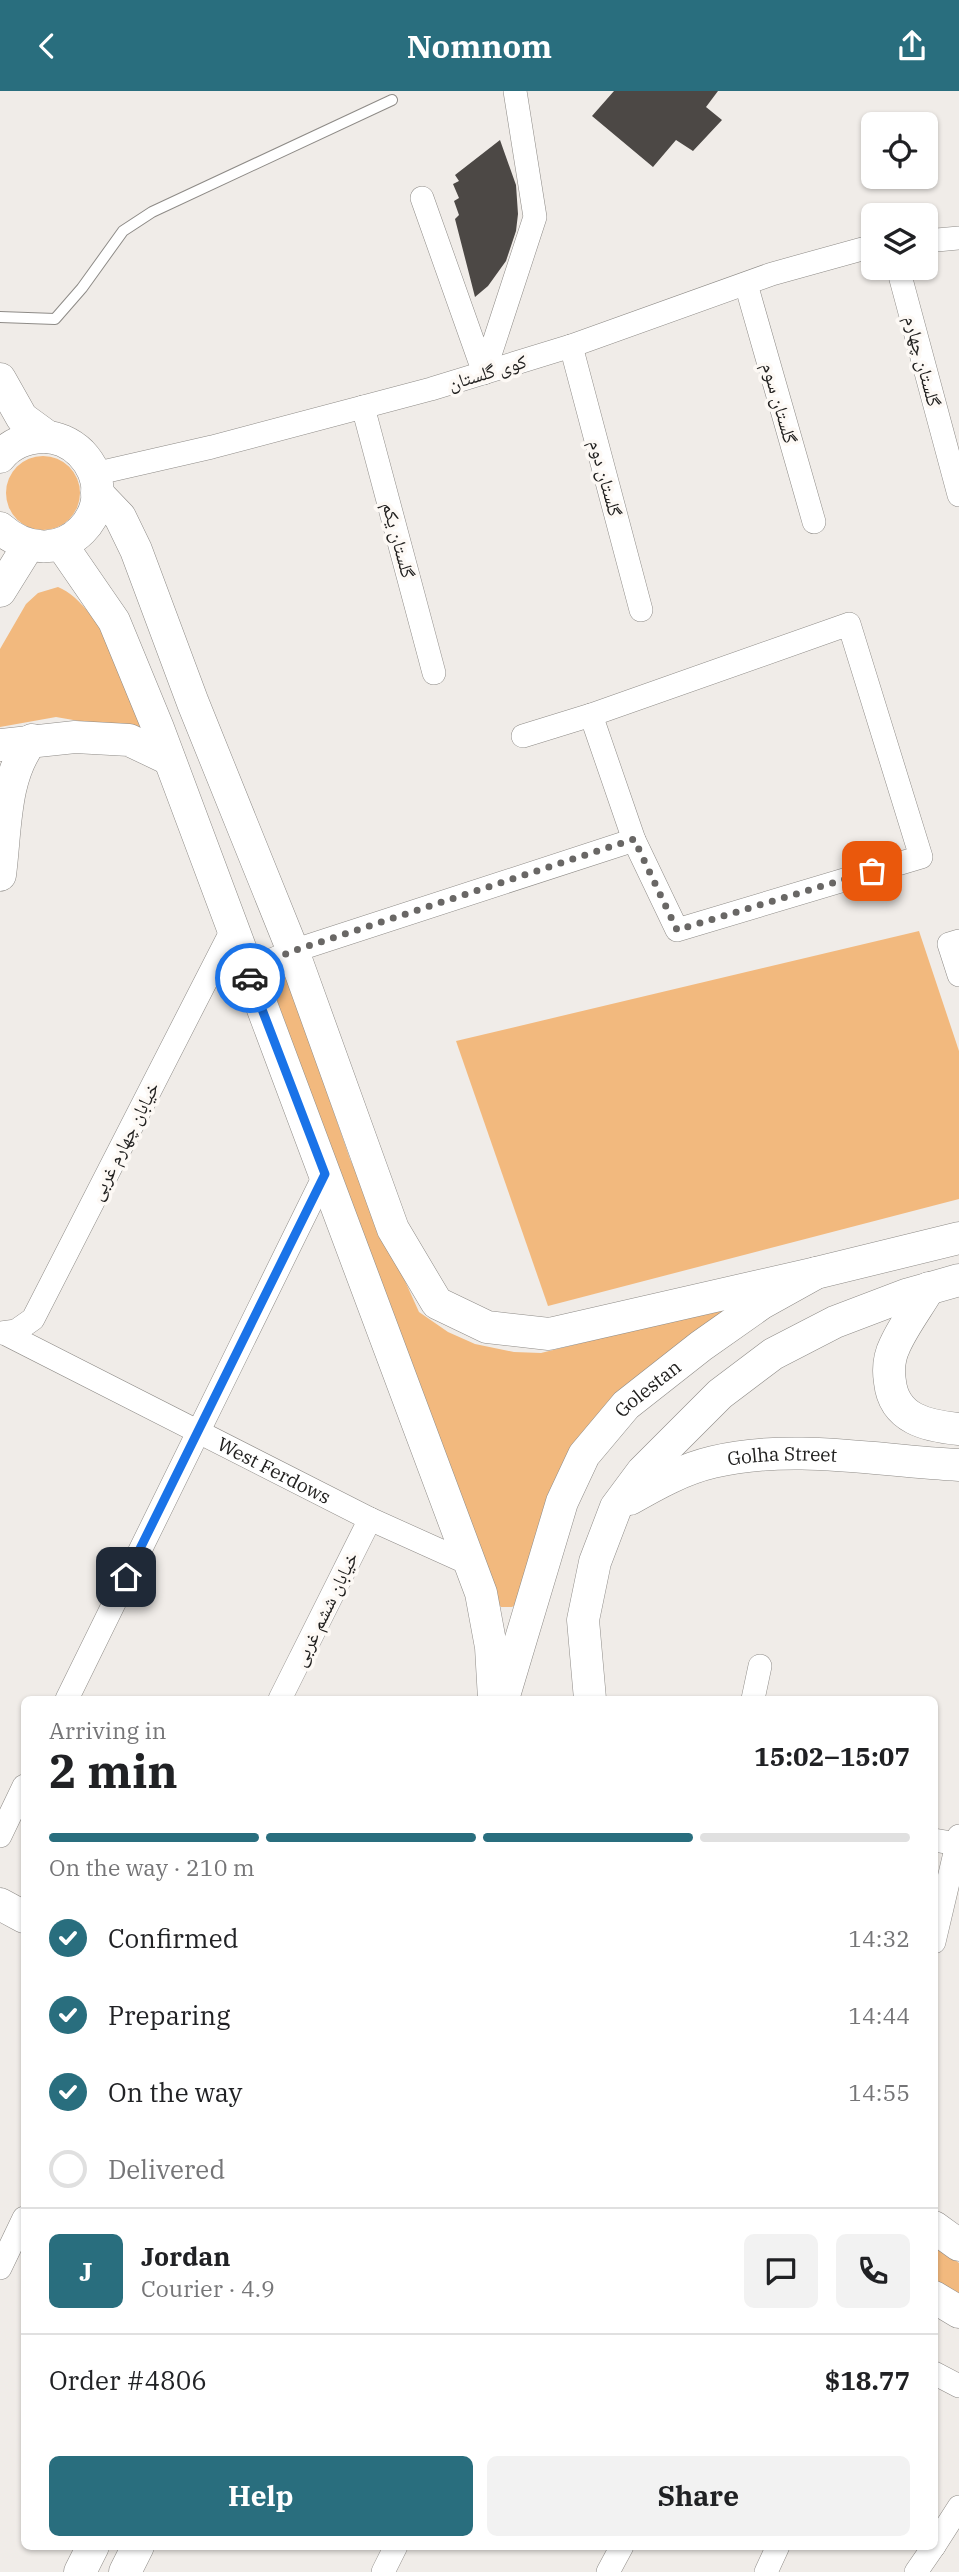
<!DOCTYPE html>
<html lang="en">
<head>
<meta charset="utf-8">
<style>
	:root { --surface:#fff; --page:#f2f2f2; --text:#202124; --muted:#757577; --line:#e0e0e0; --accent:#296e7e }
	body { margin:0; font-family:"IBM Plex Serif","Noto Naskh Arabic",serif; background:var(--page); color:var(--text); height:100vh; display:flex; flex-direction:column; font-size:26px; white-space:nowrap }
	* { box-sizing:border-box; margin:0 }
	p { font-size:23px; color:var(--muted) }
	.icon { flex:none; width:38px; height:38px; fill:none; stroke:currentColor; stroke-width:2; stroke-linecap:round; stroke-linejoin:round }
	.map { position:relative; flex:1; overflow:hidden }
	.panel { position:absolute; left:21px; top:1605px; width:917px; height:854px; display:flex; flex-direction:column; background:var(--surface); border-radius:10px; box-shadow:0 2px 5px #0004 }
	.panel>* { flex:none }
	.buttons { position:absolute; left:861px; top:21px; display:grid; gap:14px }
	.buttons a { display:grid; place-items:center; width:77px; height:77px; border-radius:10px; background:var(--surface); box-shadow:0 2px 5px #0004; font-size:35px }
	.pin { position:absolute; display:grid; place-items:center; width:60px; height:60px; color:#fff; margin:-30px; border-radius:14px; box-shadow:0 4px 10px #0006 }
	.courier { position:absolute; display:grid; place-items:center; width:70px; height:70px; margin:-35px; border:5px solid #1a73e8; border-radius:50%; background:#fff; color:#222; box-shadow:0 2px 9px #0007 }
	.headline em { font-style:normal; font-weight:700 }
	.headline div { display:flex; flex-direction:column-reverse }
	.headline { display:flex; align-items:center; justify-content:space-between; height:119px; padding:0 28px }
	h1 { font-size:46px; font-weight:700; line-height:52px }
	.bar { display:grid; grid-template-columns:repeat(4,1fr); gap:10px 7px; align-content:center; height:84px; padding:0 28px }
	.bar i { height:9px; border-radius:5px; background:var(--line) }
	.bar .active { background:var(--accent) }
	.bar p { grid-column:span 4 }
	.line { display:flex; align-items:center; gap:18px; padding:0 28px; border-top:2px solid var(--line) }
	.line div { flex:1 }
	.round { display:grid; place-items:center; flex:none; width:74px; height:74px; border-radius:10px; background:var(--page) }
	ol { padding:0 28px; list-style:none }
	li { display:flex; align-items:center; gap:21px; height:77px }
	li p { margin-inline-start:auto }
	li .icon { padding:7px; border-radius:50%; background:var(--accent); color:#fff; stroke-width:4 }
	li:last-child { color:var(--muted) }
	li i { width:38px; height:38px; border:4px solid var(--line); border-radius:50% }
	.action { display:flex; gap:14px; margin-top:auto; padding:14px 28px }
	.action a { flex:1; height:80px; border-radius:10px; background:var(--accent); color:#fff; font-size:28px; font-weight:700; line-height:80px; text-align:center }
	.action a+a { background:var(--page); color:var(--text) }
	header { display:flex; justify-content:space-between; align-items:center; height:91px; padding:0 28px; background:var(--accent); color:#fff; font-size:32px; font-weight:700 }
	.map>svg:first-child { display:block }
	.green { fill:#f2b97e }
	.building { fill:#4c4845 }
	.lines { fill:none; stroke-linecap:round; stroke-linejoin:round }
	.lane-casing { stroke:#8e8b87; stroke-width:12 }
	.street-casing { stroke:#8e8b87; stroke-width:24 }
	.secondary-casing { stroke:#8e8b87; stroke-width:33 }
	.lane { stroke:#fff; stroke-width:10 }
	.street { stroke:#fff; stroke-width:23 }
	.secondary { stroke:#fff; stroke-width:32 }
	.done { stroke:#696765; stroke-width:7; stroke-dasharray:0 12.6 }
	.route { stroke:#1a73e8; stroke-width:9 }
	.labels { text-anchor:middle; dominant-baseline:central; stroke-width:7; stroke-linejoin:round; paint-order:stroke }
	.street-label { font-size:19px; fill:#21201f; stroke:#fdf9f5 }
</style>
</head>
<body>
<header><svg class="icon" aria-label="back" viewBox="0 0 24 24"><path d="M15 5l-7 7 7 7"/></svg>Nomnom<svg class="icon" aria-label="share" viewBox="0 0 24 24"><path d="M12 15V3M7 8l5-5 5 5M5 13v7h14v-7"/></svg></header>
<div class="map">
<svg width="959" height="2481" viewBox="0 0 959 2481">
	<rect width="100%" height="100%" fill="#f0ece8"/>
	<g class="green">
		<circle cx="43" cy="402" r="37"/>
		<path d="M58,496C103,515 130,602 146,646L108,635L56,626L0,636V558L26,513L38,502Z"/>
		<polygon points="919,840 959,960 959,1108 548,1215 456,950"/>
		<polygon points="283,884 287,886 350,1068 419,1221 448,1241 475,1253 514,1261 541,1262 751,1210 632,1295 521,1510 512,1516 501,1516 494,1507 270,890"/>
		<polygon points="935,2154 959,2172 959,2207 935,2193"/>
	</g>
	<g class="building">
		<polygon points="614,0 718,0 706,16 722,29 693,60 676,49 653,76 592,25"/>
		<polygon points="500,49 516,94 518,123 516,140 506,170 488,195 475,206 455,128 459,124 454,110 459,107 453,93 459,90 455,84"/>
	</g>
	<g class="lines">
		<defs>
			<polyline id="lane" points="0,226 55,228 82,197 123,140 152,121 392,9"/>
			<g id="street">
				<polyline points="422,107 484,282 535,126 515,0"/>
				<polyline points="926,150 959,147"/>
				<polyline points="898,177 959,404"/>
				<polyline points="746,193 814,431"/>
				<polyline points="571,255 641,519"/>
				<polyline points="363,316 434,582"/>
				<polyline points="94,383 212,356 431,298 571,255 772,183 873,155"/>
				<polyline points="591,624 634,749"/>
				<polyline points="959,850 949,853 959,884"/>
				<polyline points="247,879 293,860 634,749 677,839 921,766 849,533 591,624 523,645"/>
				<polyline points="0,1242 16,1240 33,1228 232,839"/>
				<path id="s1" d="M4,1242L370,1428L470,1473"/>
				<polyline points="67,1608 325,1083"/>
				<polyline points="280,1608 370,1428"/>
				<polyline points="753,1608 760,1575"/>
				<polyline points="0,1745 24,1695"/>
				<polyline points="934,1749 957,1753"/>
				<polyline points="934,1851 959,1745"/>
				<polyline points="0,2177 24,2127"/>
				<polyline points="934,2282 959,2295"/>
				<polyline points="934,2455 959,2416"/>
				<polyline points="383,2481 396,2455"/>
				<polyline points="608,2481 622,2455"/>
				<polyline points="766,2481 778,2455"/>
				<polyline points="916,2481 934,2455"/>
			</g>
			<g id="secondary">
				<polyline points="0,288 22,327 48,346"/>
				<path d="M0,366C10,353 26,347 42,346C56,345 71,352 81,362C130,414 61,491 0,437"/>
				<polyline points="97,402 120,426 136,459 193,612 293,860 393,1138 437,1212 487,1236 549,1243 816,1182"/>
				<polyline points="61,453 114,530 158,637 481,1502 491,1556 494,1608"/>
				<polyline points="0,500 28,455"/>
				<polyline points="0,654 75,646 129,649 169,668"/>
				<path d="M0,784C6,739 3,686 32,649"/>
				<path d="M929,1197C918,1216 904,1234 895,1254C889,1266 888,1279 890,1291C894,1328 927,1335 959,1338"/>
				<path id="s2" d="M630,1408C656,1393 683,1378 713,1371C793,1352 878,1370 959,1374"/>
				<path id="s3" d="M503,1608L562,1411L584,1364L626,1314L701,1255L762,1212L816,1182L959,1147"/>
				<polyline points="590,1608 583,1529 595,1471 616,1416 642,1381 720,1303 773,1263 835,1231 906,1204 959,1189"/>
				<polyline points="0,1813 24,1826"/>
				<polyline points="934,2136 959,2154"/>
				<polyline points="934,2206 959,2221"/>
				<polyline points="80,2481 93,2455"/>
				<polyline points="125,2481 138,2455"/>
			</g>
		</defs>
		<use href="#lane" class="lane-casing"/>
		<use href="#street" class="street-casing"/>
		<use href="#secondary" class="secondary-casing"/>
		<use href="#lane" class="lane"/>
		<use href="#street" class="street"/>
		<use href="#secondary" class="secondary"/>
	</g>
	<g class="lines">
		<polyline class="done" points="250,887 247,879 293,860 634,748 677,839 872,780"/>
		<polyline class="route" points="126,1486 325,1083 250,887"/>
	</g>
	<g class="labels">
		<g class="street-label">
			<text transform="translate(923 270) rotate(75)">گلستان چهارم</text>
			<text transform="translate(487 281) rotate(-17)">کوی گلستان</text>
			<text transform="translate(780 312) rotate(74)">گلستان سوم</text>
			<text transform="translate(606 387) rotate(75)">گلستان دوم</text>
			<text transform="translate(399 449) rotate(75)">گلستان یکم</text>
			<text transform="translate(124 1050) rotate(-63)">خیابان چهارم غربی</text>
			<text stroke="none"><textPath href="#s3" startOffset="350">Golestan</textPath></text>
			<text stroke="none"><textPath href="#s2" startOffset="161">Golha Street</textPath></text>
			<text stroke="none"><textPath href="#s1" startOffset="303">West Ferdows</textPath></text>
			<text transform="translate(325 1518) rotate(-64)">خیابان ششم غربی</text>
		</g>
	</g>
</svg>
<div class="buttons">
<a><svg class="icon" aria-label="locate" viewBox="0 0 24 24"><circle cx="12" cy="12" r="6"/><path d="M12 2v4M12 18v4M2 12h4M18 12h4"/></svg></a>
<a><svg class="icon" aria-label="layers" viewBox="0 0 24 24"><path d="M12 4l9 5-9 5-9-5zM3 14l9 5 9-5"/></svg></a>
</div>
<div class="pin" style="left:872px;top:780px;background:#ea580c"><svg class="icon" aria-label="bag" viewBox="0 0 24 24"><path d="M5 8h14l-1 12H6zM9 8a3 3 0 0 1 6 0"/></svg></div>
<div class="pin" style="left:126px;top:1486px;background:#1f2937"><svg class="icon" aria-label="home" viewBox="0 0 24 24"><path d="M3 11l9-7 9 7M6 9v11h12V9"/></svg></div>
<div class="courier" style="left:250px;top:887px"><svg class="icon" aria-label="car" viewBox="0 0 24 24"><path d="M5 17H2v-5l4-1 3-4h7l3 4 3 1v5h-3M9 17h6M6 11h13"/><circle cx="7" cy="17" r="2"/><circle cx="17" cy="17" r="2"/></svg></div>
<section class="panel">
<div class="headline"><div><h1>2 min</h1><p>Arriving in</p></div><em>15:02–15:07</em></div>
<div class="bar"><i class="active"></i><i class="active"></i><i class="active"></i><i></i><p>On the way · 210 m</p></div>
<ol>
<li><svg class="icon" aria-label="check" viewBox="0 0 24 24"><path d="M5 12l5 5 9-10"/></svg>Confirmed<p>14:32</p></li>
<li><svg class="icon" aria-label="check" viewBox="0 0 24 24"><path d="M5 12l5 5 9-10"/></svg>Preparing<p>14:44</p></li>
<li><svg class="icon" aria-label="check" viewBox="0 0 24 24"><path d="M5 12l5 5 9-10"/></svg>On the way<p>14:55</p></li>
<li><i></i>Delivered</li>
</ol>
<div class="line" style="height:126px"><b class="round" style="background:var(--accent);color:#fff">J</b><div><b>Jordan</b><p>Courier · 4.9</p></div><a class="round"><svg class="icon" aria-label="chat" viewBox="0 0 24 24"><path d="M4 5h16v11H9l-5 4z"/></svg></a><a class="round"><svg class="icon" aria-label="phone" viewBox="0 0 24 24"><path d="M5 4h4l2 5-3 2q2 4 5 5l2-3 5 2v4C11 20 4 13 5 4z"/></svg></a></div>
<div class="line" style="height:91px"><div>Order #4806</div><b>$18.77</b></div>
<div class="action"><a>Help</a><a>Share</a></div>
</section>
</div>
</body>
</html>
